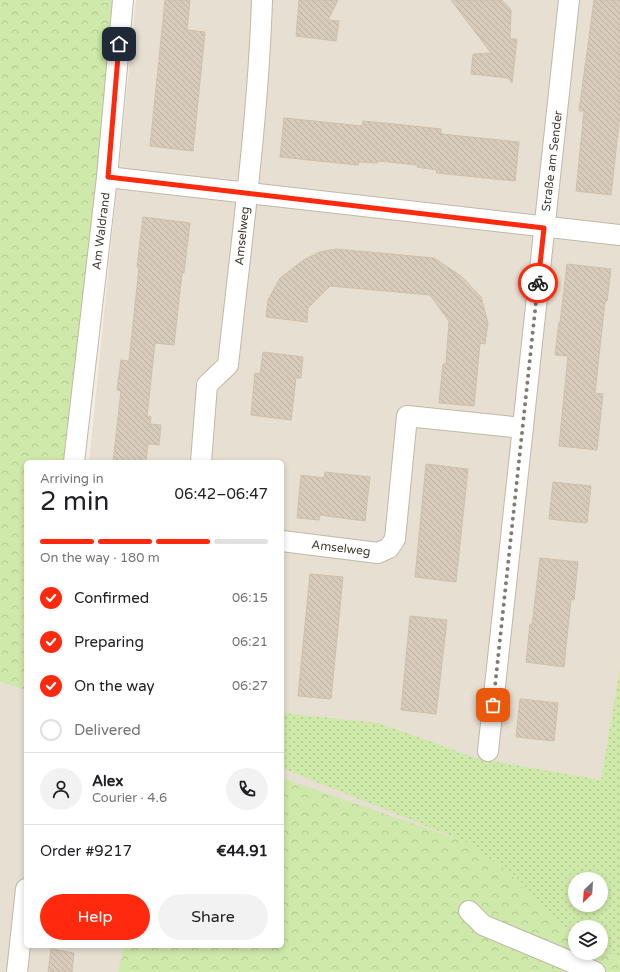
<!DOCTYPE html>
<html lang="en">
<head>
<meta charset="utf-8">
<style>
	:root { --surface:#fff; --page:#f2f2f2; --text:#202124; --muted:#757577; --line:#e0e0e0; --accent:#ff2a0d }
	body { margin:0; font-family:"Varela Round",sans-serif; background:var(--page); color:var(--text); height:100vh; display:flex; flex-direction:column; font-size:15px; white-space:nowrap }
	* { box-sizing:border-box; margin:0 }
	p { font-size:13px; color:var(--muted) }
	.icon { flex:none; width:22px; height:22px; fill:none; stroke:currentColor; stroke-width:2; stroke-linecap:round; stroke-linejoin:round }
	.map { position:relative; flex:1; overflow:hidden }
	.panel { position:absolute; left:24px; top:460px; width:260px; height:488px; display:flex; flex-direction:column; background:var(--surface); border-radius:6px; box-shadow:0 2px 6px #0003 }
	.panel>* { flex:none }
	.needle { width:26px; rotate:205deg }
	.tools { position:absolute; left:568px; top:872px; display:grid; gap:8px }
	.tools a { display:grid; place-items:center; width:40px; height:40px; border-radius:50%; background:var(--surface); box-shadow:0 2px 6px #0003; font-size:20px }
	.pin { position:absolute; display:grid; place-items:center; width:34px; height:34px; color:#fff; margin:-17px; border-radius:8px; box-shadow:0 2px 6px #0006 }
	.courier { position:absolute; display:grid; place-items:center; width:40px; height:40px; margin:-20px; border:3px solid #ff2a0d; border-radius:50%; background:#fff; color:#222; box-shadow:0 1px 5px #0007 }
	.summary em { font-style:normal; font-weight:600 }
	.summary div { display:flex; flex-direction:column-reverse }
	.summary { display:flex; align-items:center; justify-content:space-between; height:68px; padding:0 16px }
	h1 { font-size:26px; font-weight:600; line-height:30px }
	.bar { display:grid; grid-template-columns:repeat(4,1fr); gap:6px 4px; align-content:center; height:48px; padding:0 16px }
	.bar i { height:5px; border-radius:3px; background:var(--line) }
	.bar .active { background:var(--accent) }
	.bar p { grid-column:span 4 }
	.line { display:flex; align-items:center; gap:10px; padding:0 16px; border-top:1px solid var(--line) }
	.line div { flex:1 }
	.round { display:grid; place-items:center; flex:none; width:42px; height:42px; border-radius:21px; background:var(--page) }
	ol { padding:0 16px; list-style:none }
	li { display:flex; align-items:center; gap:12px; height:44px }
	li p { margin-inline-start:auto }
	li .icon { padding:4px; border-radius:50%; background:var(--accent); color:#fff; stroke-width:4 }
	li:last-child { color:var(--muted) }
	li i { width:22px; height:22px; border:2px solid var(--line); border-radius:50% }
	.action { display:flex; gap:8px; margin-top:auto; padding:8px 16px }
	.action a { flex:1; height:46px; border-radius:24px; background:var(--accent); color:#fff; font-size:16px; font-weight:600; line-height:46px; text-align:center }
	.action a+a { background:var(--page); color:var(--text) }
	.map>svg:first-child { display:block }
	.residential { fill:#e7dfd1; fill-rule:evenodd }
	.green { fill:url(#green-dots); fill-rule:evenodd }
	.forest { fill:url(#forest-crowns) }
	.building { fill:url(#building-back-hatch); stroke:#cfc0ab }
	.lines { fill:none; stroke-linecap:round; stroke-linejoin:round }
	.minor-casing { stroke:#c1b8a8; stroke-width:22 }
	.minor { stroke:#fff; stroke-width:20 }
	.done { stroke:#817b71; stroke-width:4; stroke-dasharray:0 7.2 }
	.route { stroke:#ff2a0d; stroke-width:5 }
	.labels { text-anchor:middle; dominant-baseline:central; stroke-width:3; stroke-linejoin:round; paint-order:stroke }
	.street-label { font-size:12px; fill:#443d33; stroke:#fff }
</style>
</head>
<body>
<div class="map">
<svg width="620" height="972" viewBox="0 0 620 972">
	<defs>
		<pattern id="green-dots" width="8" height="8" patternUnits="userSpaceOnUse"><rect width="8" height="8" fill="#cee9a9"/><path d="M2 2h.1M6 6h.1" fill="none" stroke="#b2c992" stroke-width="1.8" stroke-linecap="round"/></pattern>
		<pattern id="forest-crowns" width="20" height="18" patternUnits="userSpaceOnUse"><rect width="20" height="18" fill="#cee9a9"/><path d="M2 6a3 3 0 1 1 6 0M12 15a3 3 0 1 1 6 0" fill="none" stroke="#b2c992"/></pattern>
		<pattern id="building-back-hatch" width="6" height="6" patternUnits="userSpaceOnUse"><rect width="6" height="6" fill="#d7cbbb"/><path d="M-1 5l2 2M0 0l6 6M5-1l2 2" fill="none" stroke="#baafa1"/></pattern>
	</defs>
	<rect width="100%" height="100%" fill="#f2ede3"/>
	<path class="residential" d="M136,0H620V972H0V682L26,690V946H282V462H89ZM575,879H601V905H575ZM575,927H601V953H575Z"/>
	<path class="green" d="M620,668V959L601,950V927H575V937L566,933L506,870L466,842L282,768V713L379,723L476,758L601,780ZM575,879H601V905H575Z"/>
	<g class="forest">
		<polygon points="0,0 123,0 68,462 26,462 26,690 0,682"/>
		<polygon points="282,778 466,842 506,870 566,933 575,937 575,953 601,953 601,950 620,959 620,972 118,972 124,946 282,946"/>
	</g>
	<g class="building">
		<polygon points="165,0 190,0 187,30 205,32 193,151 150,146"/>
		<polygon points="299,0 338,0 328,20 339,21 336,41 296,36"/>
		<polygon points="451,0 502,0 511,10 510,39 517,39 512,83 508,78 471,74 473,54 491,53"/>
		<polygon points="594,0 620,0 620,115 611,195 576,191 584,111 579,111"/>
		<polygon points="284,118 362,126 363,121 384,123 441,129 441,134 519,142 515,181 436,173 437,170 417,167 418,165 378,161 378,163 359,162 358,165 280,157"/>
		<polygon points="143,217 190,223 184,273 182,273 174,345 155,343 147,416 151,417 150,424 161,425 159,445 148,444 146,462 113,462 121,391 117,390 121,360 129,361 139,268 137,267"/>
		<polygon points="336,249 434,258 461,276 481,297 488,323 485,344 480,343 474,406 439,403 443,364 446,364 449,321 430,295 330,286 308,308 307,322 266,317 268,300 280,278 305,259 320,252"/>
		<polygon points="567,264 611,269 607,301 605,301 595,393 603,394 597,450 559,446 568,356 555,355 559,322 560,323"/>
		<polygon points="263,352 303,357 301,378 296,378 291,420 251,415 255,373 260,374"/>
		<polygon points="426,464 468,469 456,582 415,577"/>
		<polygon points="325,472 370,477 365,521 320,515 319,520 297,518 301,475 324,478"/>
		<polygon points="553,482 591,486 587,523 549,519"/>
		<polygon points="540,558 578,562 574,600 571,599 564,667 526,662 530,624 532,625"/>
		<polygon points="310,574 343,577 331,699 298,696"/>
		<polygon points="410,616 447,620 436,714 401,710"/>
		<polygon points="520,699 558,703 554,741 516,737"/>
		<polygon points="51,949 74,953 72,972 48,972"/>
	</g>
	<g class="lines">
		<defs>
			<g id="minor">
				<polyline points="107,177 620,235"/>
				<polyline points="74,462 107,177 123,0"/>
				<path d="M201,462L207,385L228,365C241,244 258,122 262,0"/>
				<polyline points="282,541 378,553 389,548 395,539 407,416 523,428"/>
				<polyline points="488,751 569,0"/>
				<polyline points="469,911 483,925 595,972"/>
				<polyline points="17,972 26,889"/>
			</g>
		</defs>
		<use href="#minor" class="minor-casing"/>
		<use href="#minor" class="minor"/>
	</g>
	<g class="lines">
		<polyline class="done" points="493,705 538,283"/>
		<polyline class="route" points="119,44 108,177 544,228 538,283"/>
	</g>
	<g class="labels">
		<g class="street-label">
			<text transform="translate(552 161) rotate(-83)">Straße am Sender</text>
			<text transform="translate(101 231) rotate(-83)">Am Waldrand</text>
			<text transform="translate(242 236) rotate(-84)">Amselweg</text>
			<text transform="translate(341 548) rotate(7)">Amselweg</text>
		</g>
	</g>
</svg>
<div class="tools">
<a><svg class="needle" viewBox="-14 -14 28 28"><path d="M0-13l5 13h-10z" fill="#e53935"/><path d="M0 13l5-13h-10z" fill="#757577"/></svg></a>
<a><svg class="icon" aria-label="layers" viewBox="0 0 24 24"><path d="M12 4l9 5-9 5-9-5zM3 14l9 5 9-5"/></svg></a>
</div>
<div class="pin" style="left:493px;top:705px;background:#ea580c"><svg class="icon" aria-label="bag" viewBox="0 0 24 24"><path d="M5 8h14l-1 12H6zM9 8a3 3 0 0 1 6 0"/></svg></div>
<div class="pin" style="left:119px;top:44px;background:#1f2937"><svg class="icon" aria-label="home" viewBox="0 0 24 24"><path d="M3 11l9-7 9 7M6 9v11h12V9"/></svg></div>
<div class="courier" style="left:538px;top:283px"><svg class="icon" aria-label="bike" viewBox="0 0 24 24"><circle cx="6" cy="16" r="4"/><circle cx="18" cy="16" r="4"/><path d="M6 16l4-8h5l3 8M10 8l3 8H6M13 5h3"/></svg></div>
<section class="panel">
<div class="summary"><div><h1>2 min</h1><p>Arriving in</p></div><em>06:42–06:47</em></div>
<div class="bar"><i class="active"></i><i class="active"></i><i class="active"></i><i></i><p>On the way · 180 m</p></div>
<ol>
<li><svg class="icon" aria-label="check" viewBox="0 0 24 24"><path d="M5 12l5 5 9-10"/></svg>Confirmed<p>06:15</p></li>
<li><svg class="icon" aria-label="check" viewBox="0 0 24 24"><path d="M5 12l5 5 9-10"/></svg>Preparing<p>06:21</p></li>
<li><svg class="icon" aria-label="check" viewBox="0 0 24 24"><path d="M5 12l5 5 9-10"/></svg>On the way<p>06:27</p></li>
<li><i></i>Delivered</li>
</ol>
<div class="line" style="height:72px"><a class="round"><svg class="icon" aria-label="person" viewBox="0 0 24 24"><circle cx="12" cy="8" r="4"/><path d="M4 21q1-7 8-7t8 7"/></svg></a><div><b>Alex</b><p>Courier · 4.6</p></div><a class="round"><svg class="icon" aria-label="phone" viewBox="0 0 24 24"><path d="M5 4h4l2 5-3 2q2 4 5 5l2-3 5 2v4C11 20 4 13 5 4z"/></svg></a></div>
<div class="line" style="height:52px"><div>Order #9217</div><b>€44.91</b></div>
<div class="action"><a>Help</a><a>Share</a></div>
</section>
</div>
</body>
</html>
